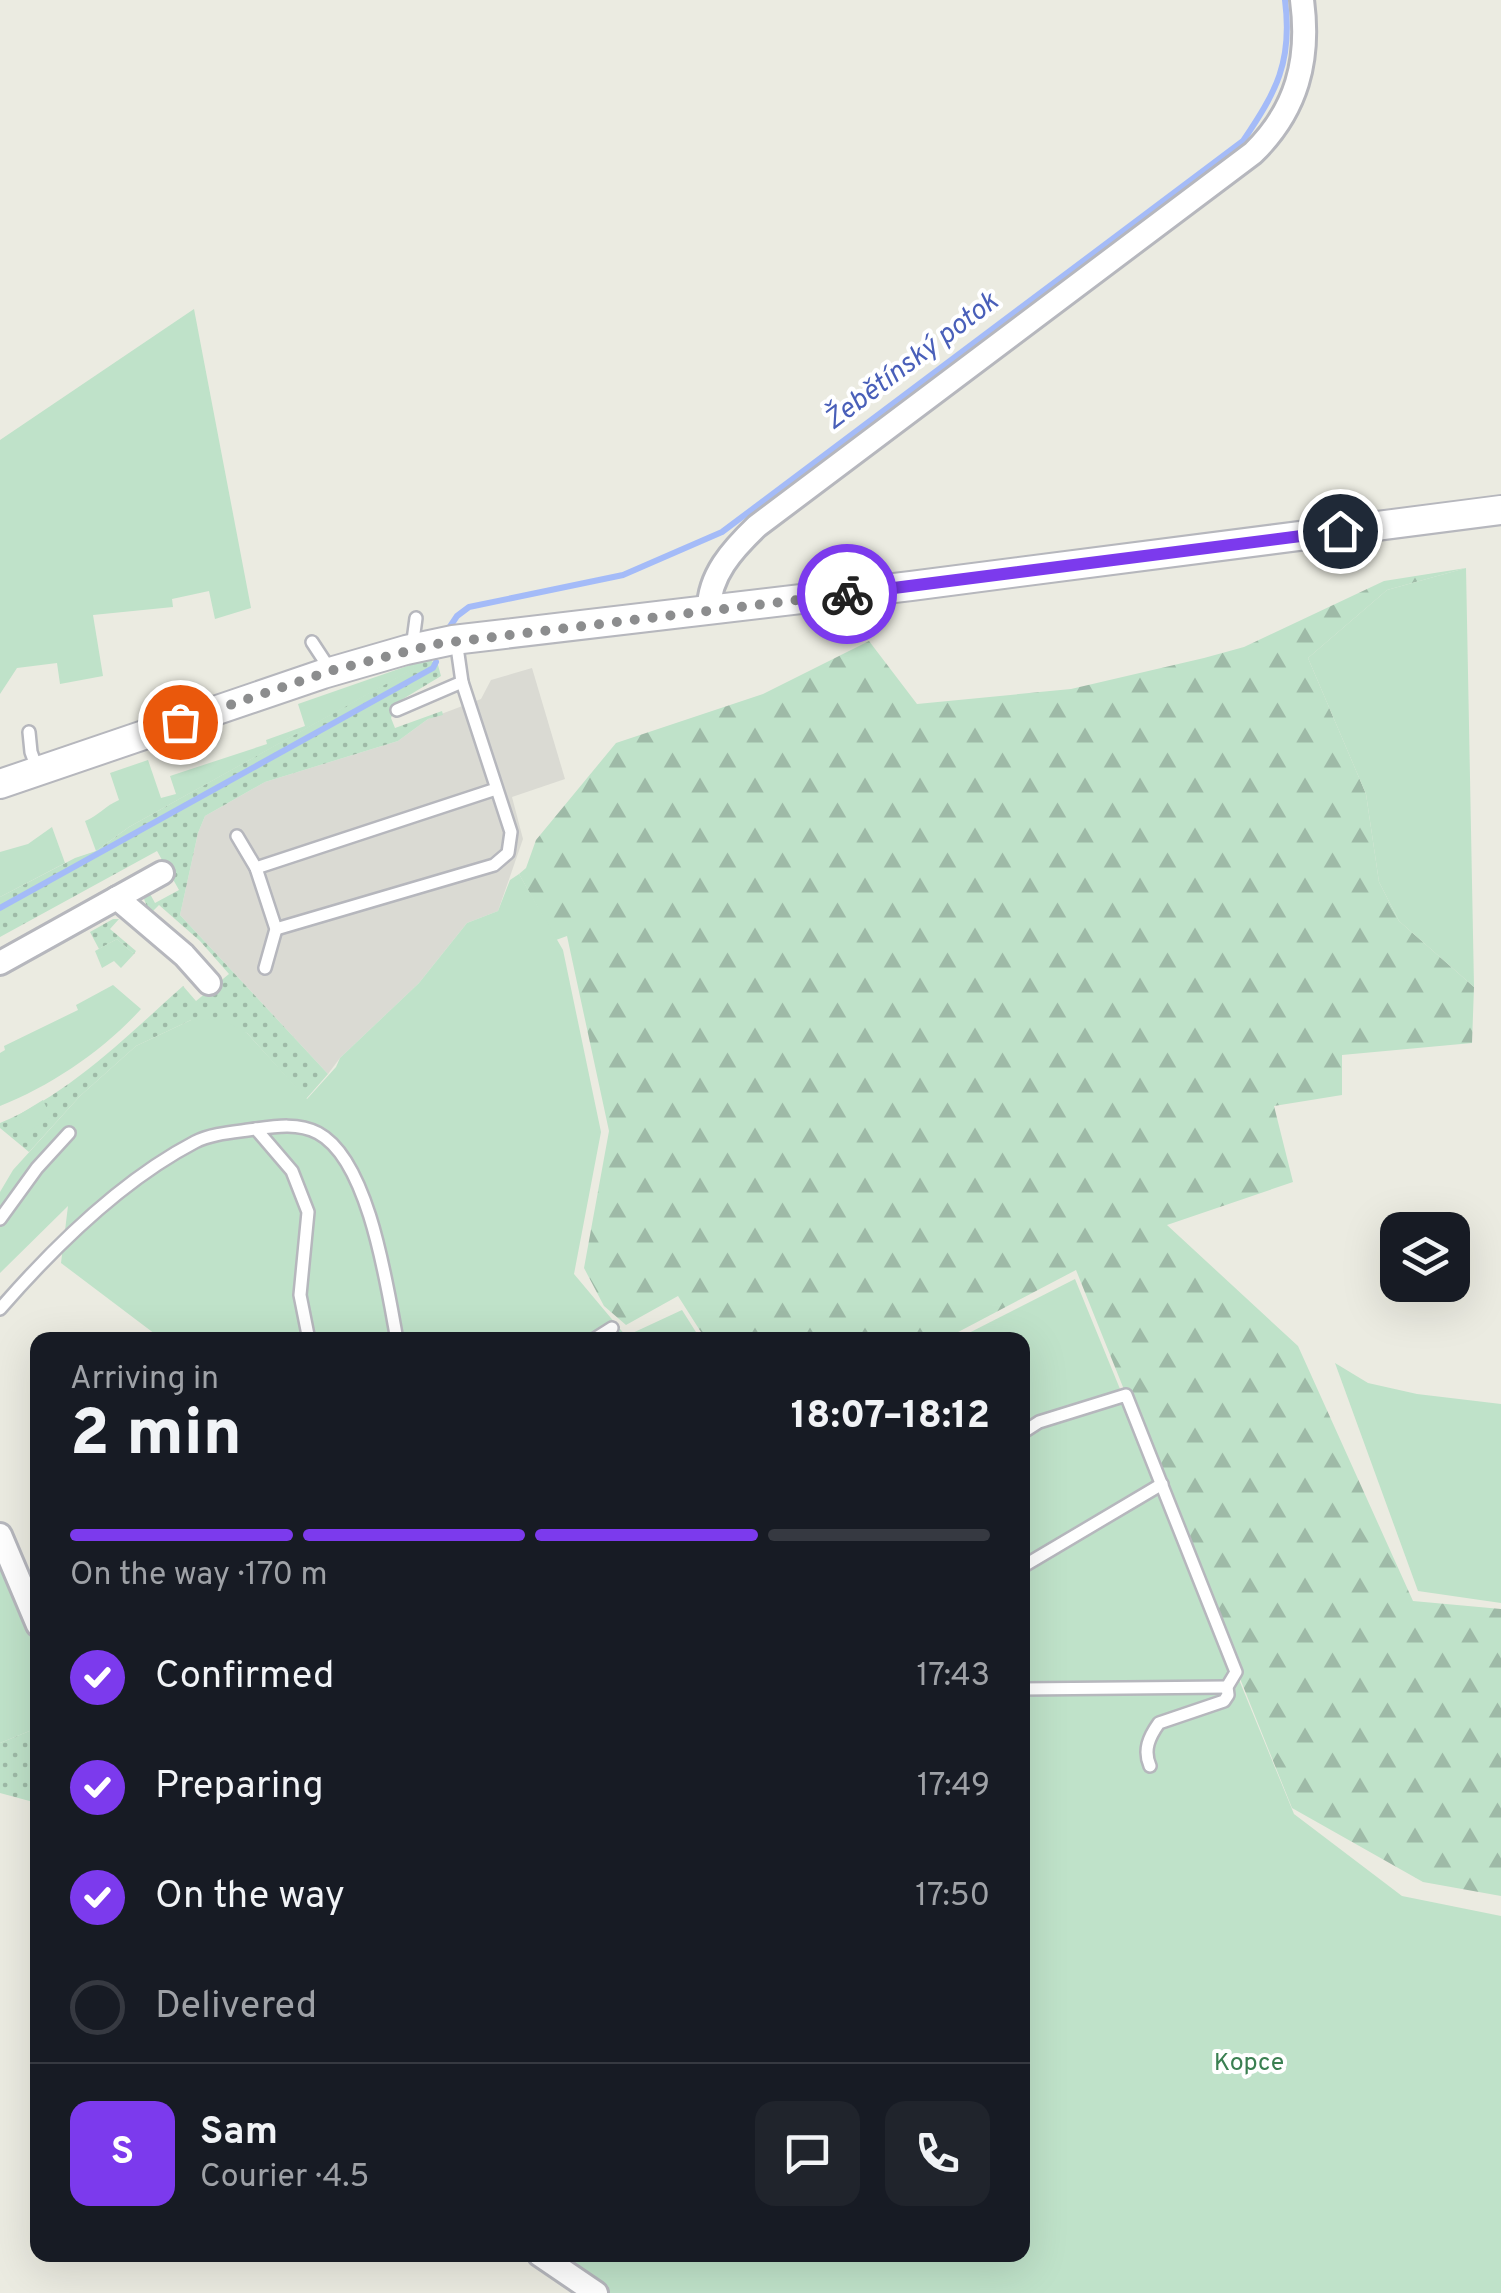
<!DOCTYPE html>
<html lang="en">
<head>
<meta charset="utf-8">
<style>
	:root { --surface:#171b24; --page:#20242c; --text:#f1f3f6; --muted:#9ea1a6; --line:#363941; --accent:#7c3aed }
	body { margin:0; font-family:Overpass,sans-serif; background:var(--page); color:var(--text); height:100vh; display:flex; flex-direction:column; font-size:38px; white-space:nowrap }
	* { box-sizing:border-box; margin:0 }
	p { font-size:32px; color:var(--muted) }
	.icon { flex:none; width:55px; height:55px; fill:none; stroke:currentColor; stroke-width:2; stroke-linecap:round; stroke-linejoin:round }
	.map { position:relative; flex:1; overflow:hidden }
	.sheet { position:absolute; left:30px; top:1332px; width:1000px; height:930px; display:flex; flex-direction:column; background:var(--surface); border-radius:20px; box-shadow:0 10px 40px #0002 }
	.sheet>* { flex:none }
	.buttons { position:absolute; left:1380px; top:1212px; display:grid; gap:20px }
	.buttons a { display:grid; place-items:center; width:90px; height:90px; border-radius:20px; background:var(--surface); box-shadow:0 10px 40px #0002; font-size:50px }
	.pin { position:absolute; display:grid; place-items:center; width:85px; height:85px; color:#fff; margin:-42px; border:5px solid #fff; border-radius:50%; box-shadow:0 2px 10px #0007 }
	.courier { position:absolute; display:grid; place-items:center; width:100px; height:100px; margin:-50px; border:8px solid #7c3aed; border-radius:50%; background:#fff; color:#222; box-shadow:0 2px 12px #0007 }
	.headline em { font-style:normal; font-weight:800 }
	.headline div { display:flex; flex-direction:column-reverse }
	.headline { display:flex; align-items:center; justify-content:space-between; height:170px; padding:0 40px }
	h1 { font-size:65px; font-weight:800; line-height:75px }
	.bar { display:grid; grid-template-columns:repeat(4,1fr); gap:15px 10px; align-content:center; height:120px; padding:0 40px }
	.bar i { height:12px; border-radius:8px; background:var(--line) }
	.bar .on { background:var(--accent) }
	.bar p { grid-column:span 4 }
	.line { display:flex; align-items:center; gap:25px; padding:0 40px; border-top:2px solid var(--line) }
	.line div { flex:1 }
	.round { display:grid; place-items:center; flex:none; width:105px; height:105px; border-radius:20px; background:var(--page) }
	ol { padding:0 40px; list-style:none }
	li { display:flex; align-items:center; gap:30px; height:110px }
	li p { margin-inline-start:auto }
	li .icon { padding:10px; border-radius:50%; background:var(--accent); color:#fff; stroke-width:4 }
	li:last-child { color:var(--muted) }
	li i { width:55px; height:55px; border:5px solid var(--line); border-radius:50% }
	.map>svg:first-child { display:block }
	.industrial { fill:#dadad3 }
	.grass { fill:url(#grass-dots) }
	.forest { fill:url(#forest-firs) }
	.green { fill:#bfe2c9 }
	.lines { fill:none; stroke-linecap:round; stroke-linejoin:round }
	.stream { stroke:#a4bbf8; stroke-width:6 }
	.service-casing { stroke:#b6b7bd; stroke-width:16 }
	.minor-casing { stroke:#b6b7bd; stroke-width:28 }
	.tertiary-casing { stroke:#b6b7bd; stroke-width:32 }
	.service { stroke:#fff; stroke-width:11 }
	.minor { stroke:#fff; stroke-width:22 }
	.tertiary { stroke:#fff; stroke-width:28 }
	.done { stroke:#8c8d8e; stroke-width:10; stroke-dasharray:0 18 }
	.route { stroke:#7c3aed; stroke-width:12 }
	.labels { text-anchor:middle; dominant-baseline:central; stroke-width:8; stroke-linejoin:round; paint-order:stroke }
	.park-label { font-size:25px; fill:#3a7f51; stroke:#fff }
	.water-label { font-size:28px; font-style:italic; fill:#495fb9; stroke:#fff }
</style>
</head>
<body>
<div class="map">
<svg width="1501" height="2293" viewBox="0 0 1501 2293">
	<defs>
		<pattern id="grass-dots" width="8" height="8" patternUnits="userSpaceOnUse" patternTransform="scale(2.5)"><rect width="8" height="8" fill="#bfe2c9"/><path d="M2 2h.1M6 6h.1" fill="none" stroke="#9ebaa7" stroke-width="1.8" stroke-linecap="round"/></pattern>
		<pattern id="forest-firs" width="22" height="20" patternUnits="userSpaceOnUse" patternTransform="scale(2.5)"><rect width="22" height="20" fill="#bfe2c9"/><path d="M5 1l3.5 6h-7zM16 11l3.5 6h-7z" fill="#9ebaa7"/></pattern>
	</defs>
	<rect width="100%" height="100%" fill="#ebebe1"/>
	<polygon class="industrial" points="532,668 565,779 512,797 523,839 498,911 467,923 419,983 340,1058 328,1074 180,915 198,833 205,816 265,782 398,741 428,719 481,699 491,680"/>
	<g class="grass">
		<path d="M430,660L438,665L441,676L398,702L391,718L395,728L442,711L443,715L428,719L398,741L265,782L205,816L198,833L180,915L328,1074L306,1099L247,1033L191,1020L136,1046L80,1096L29,1152L0,1128V1123C70,1094 127,1036 183,986L196,1001L229,974L200,941L159,905L150,914L144,899L149,892L155,903L179,890L157,851L0,937V897L75,858L96,851L129,827L414,668L413,664Z"/>
		<polygon points="113,919 119,919 110,929 136,951 134,954 117,939 99,949 90,932"/>
		<polygon points="37,1728 37,1803 0,1793 0,1743"/>
	</g>
	<polygon class="forest" points="1466,568 1387,590 1308,658 1366,794 1379,882 1399,921 1474,987 1472,1043 1342,1055 1342,1095 1274,1106 1293,1182 1167,1225 1298,1346 1413,1601 1501,1609 1501,1896 1423,1882 1292,1808 1076,1270 943,1340 706,1340 678,1296 626,1325 604,1306 584,1268 609,1131 567,936 556,940 519,874 526,868 536,840 616,743 763,694 869,641 917,704 1071,689 1204,658 1244,647 1384,581"/>
	<g class="green">
		<polygon points="194,309 251,608 215,619 209,591 172,599 173,607 93,615 103,676 60,684 57,663 17,668 0,694 0,440"/>
		<polygon points="1466,568 1474,987 1399,921 1379,882 1366,794 1308,658 1387,590"/>
		<path d="M413,664L415,668L129,827L96,851L85,821C98,816 105,806 119,800L110,773L148,760L161,798L176,794L170,776L267,744L266,740L305,726L298,704Z"/>
		<polygon points="52,827 65,863 0,897 0,852 28,844"/>
		<polygon points="519,874 563,950 601,1132 574,1274 626,1336 682,1310 701,1340 158,1340 159,1337 61,1263 68,1206 0,1273 0,1192 13,1170 80,1096 136,1046 191,1020 221,1019 247,1033 307,1099 336,1067 340,1058 419,983 467,923 498,911 510,880"/>
		<polygon points="117,939 134,954 121,968 114,961 102,968 95,951"/>
		<path d="M113,985L141,1009C104,1050 51,1086 0,1106V1053L5,1050L4,1046L78,1010L76,1005Z"/>
		<polygon points="43,1100 51,1117 24,1134 17,1116"/>
		<polygon points="1075,1279 1294,1814 1402,1896 1501,1916 1501,2293 605,2293 548,2255 1022,2255 1022,1340 955,1340"/>
		<polygon points="1335,1363 1368,1383 1417,1394 1501,1404 1501,1603 1418,1591"/>
		<polygon points="0,1557 38,1643 37,1728 0,1743"/>
	</g>
	<g class="lines">
		<g class="stream">
			<path d="M449,628L457,616L469,607L623,575L722,532L1243,141C1276,92 1293,62 1285,0"/>
			<polyline points="0,908 433,668 436,662"/>
		</g>
		<defs>
			<g id="service">
				<polyline points="312,642 331,671"/>
				<polyline points="412,648 416,618"/>
				<polyline points="397,710 462,682"/>
				<polyline points="29,732 31,752 38,771"/>
				<polyline points="237,836 256,868 276,929 265,968"/>
				<polyline points="256,868 496,789"/>
				<polyline points="276,929 494,865 508,853 511,832 462,682 456,640"/>
				<path d="M256,1129C277,1126 299,1123 318,1133C369,1160 387,1286 397,1340"/>
				<polyline points="0,1219 37,1168 69,1133"/>
				<path d="M0,1309C53,1248 122,1180 195,1142C212,1133 237,1132 256,1129L292,1171L308,1212L300,1295L309,1340"/>
				<polyline points="593,1340 612,1328"/>
				<path d="M1022,1433L1039,1422L1126,1395L1236,1672L1227,1687L1228,1695L1224,1701L1159,1723C1149,1737 1143,1750 1150,1766"/>
				<polyline points="1022,1567 1162,1484"/>
				<polyline points="1022,1689 1227,1687"/>
			</g>
			<g id="minor">
				<path d="M709,611C708,576 733,549 757,526L1253,153C1297,110 1310,60 1302,0"/>
				<polyline points="117,898 184,955 209,983"/>
				<polyline points="0,963 162,873"/>
				<polyline points="0,1535 38,1625"/>
				<polyline points="540,2255 596,2293"/>
			</g>
			<polyline id="tertiary" points="0,784 323,674 406,650 453,640 911,586 1501,510"/>
		</defs>
		<use href="#service" class="service-casing"/>
		<use href="#minor" class="minor-casing"/>
		<use href="#tertiary" class="tertiary-casing"/>
		<use href="#service" class="service"/>
		<use href="#minor" class="minor"/>
		<use href="#tertiary" class="tertiary"/>
	</g>
	<g class="lines">
		<polyline class="done" points="180,722 330,671 436,644 847,594"/>
		<polyline class="route" points="847,594 1340,531"/>
	</g>
	<g class="labels">
		<g class="park-label">
			<text x="1249" y="2064">Kopce</text>
		</g>
		<g class="water-label">
			<text transform="translate(912 362) rotate(-37)">Žebětínský potok</text>
		</g>
	</g>
</svg>
<div class="buttons">
<a><svg class="icon" aria-label="layers" viewBox="0 0 24 24"><path d="M12 4l9 5-9 5-9-5zM3 14l9 5 9-5"/></svg></a>
</div>
<div class="pin" style="left:180px;top:722px;background:#ea580c"><svg class="icon" aria-label="bag" viewBox="0 0 24 24"><path d="M5 8h14l-1 12H6zM9 8a3 3 0 0 1 6 0"/></svg></div>
<div class="pin" style="left:1340px;top:531px;background:#1f2937"><svg class="icon" aria-label="home" viewBox="0 0 24 24"><path d="M3 11l9-7 9 7M6 9v11h12V9"/></svg></div>
<div class="courier" style="left:847px;top:594px"><svg class="icon" aria-label="bike" viewBox="0 0 24 24"><circle cx="6" cy="16" r="4"/><circle cx="18" cy="16" r="4"/><path d="M6 16l4-8h5l3 8M10 8l3 8H6M13 5h3"/></svg></div>
<section class="sheet">
<div class="headline"><div><h1>2 min</h1><p>Arriving in</p></div><em>18:07–18:12</em></div>
<div class="bar"><i class="on"></i><i class="on"></i><i class="on"></i><i></i><p>On the way · 170 m</p></div>
<ol>
<li><svg class="icon" aria-label="check" viewBox="0 0 24 24"><path d="M5 12l5 5 9-10"/></svg>Confirmed<p>17:43</p></li>
<li><svg class="icon" aria-label="check" viewBox="0 0 24 24"><path d="M5 12l5 5 9-10"/></svg>Preparing<p>17:49</p></li>
<li><svg class="icon" aria-label="check" viewBox="0 0 24 24"><path d="M5 12l5 5 9-10"/></svg>On the way<p>17:50</p></li>
<li><i></i>Delivered</li>
</ol>
<div class="line" style="height:180px"><b class="round" style="background:var(--accent);color:#fff">S</b><div><b>Sam</b><p>Courier · 4.5</p></div><a class="round"><svg class="icon" aria-label="chat" viewBox="0 0 24 24"><path d="M4 5h16v11H9l-5 4z"/></svg></a><a class="round"><svg class="icon" aria-label="phone" viewBox="0 0 24 24"><path d="M5 4h4l2 5-3 2q2 4 5 5l2-3 5 2v4C11 20 4 13 5 4z"/></svg></a></div>
</section>
</div>
</body>
</html>
